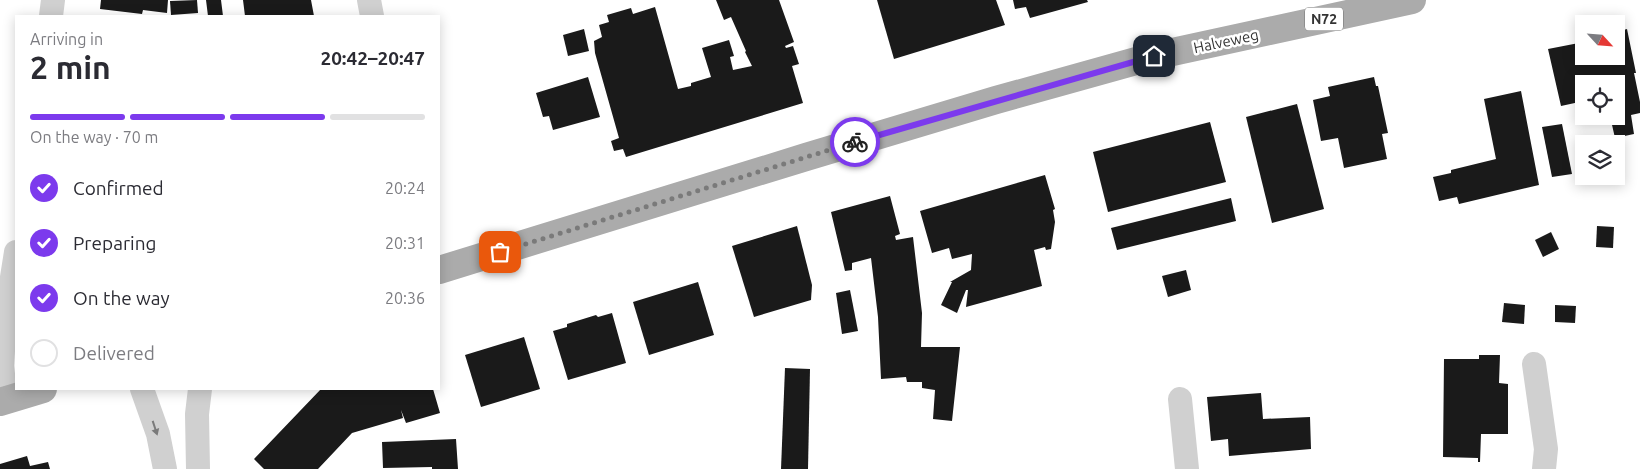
<!DOCTYPE html>
<html lang="en">
<head>
<meta charset="utf-8">
<style>
	:root { --surface:#fff; --page:#f2f2f3; --text:#2b2b33; --muted:#7c7c81; --line:#e1e1e2; --accent:#7c3aed }
	body { margin:0; font-family:Ubuntu,sans-serif; background:var(--page); color:var(--text); height:100vh; display:flex; flex-direction:column; font-size:19px; white-space:nowrap }
	* { box-sizing:border-box; margin:0 }
	p { font-size:16px; color:var(--muted) }
	.icon { flex:none; width:28px; height:28px; fill:none; stroke:currentColor; stroke-width:2; stroke-linecap:round; stroke-linejoin:round }
	.map { position:relative; flex:1; overflow:hidden }
	.sheet { position:absolute; left:15px; top:15px; width:425px; height:375px; display:flex; flex-direction:column; background:var(--surface); border-radius:0px; box-shadow:0 2px 12px #0003 }
	.sheet>* { flex:none }
	.needle { width:32px; rotate:116deg }
	.fabs { position:absolute; left:1575px; top:15px; display:grid; gap:10px }
	.fabs a { display:grid; place-items:center; width:50px; height:50px; border-radius:0px; background:var(--surface); box-shadow:0 2px 12px #0003; font-size:25px }
	.pin { position:absolute; display:grid; place-items:center; width:42px; height:42px; color:#fff; margin:-21px; border-radius:10px; box-shadow:0 2px 8px #0006 }
	.courier { position:absolute; display:grid; place-items:center; width:50px; height:50px; margin:-25px; border:4px solid #7c3aed; border-radius:50%; background:#fff; color:#222; box-shadow:0 1px 6px #0007 }
	.summary em { font-style:normal; font-weight:700 }
	.summary div { display:flex; flex-direction:column-reverse }
	.summary { display:flex; align-items:center; justify-content:space-between; height:85px; padding:0 15px }
	h1 { font-size:32px; font-weight:700; line-height:38px }
	.bar { display:grid; grid-template-columns:repeat(4,1fr); gap:8px 5px; align-content:center; height:60px; padding:0 15px }
	.bar i { height:6px; border-radius:4px; background:var(--line) }
	.bar .selected { background:var(--accent) }
	.bar p { grid-column:span 4 }
	ol { padding:0 15px; list-style:none }
	li { display:flex; align-items:center; gap:15px; height:55px }
	li p { margin-inline-start:auto }
	li .icon { padding:5px; border-radius:50%; background:var(--accent); color:#fff; stroke-width:4 }
	li:last-child { color:var(--muted) }
	li i { width:28px; height:28px; border:2px solid var(--line); border-radius:50% }
	.map>svg:first-child { display:block }
	.building { fill:#1a1a1a }
	.lines { fill:none; stroke-linecap:round; stroke-linejoin:round }
	.street { stroke:#d0d0d0; stroke-width:24 }
	.primary { stroke:#ababab; stroke-width:28 }
	.oneway { fill:#7a7a7a }
	.done { stroke:#7a7a7a; stroke-width:5; stroke-dasharray:0 9 }
	.route { stroke:#7c3aed; stroke-width:6 }
	.labels { text-anchor:middle; dominant-baseline:central; stroke-width:5; stroke-linejoin:round; paint-order:stroke }
	.shield { fill:#fff; stroke:#707070; stroke-width:1 }
	.shield-label { font-size:14px; font-weight:bold; fill:#333 }
	.street-label { font-size:15px; fill:#333; stroke:#fff }
</style>
</head>
<body>
<div class="map">
<svg width="1640" height="469" viewBox="0 0 1640 469">
	<rect width="100%" height="100%" fill="#fff"/>
	<g class="building">
		<polygon points="101,0 168,0 167,13 143,10 142,14 100,9"/>
		<polygon points="197,0 198,13 171,15 170,1"/>
		<polygon points="206,0 221,0 223,16 208,16"/>
		<polygon points="243,0 311,0 314,16 245,16"/>
		<polygon points="716,0 779,0 794,42 785,46 786,48 793,46 799,64 792,66 803,103 626,157 623,149 614,151 611,141 619,138 595,53 594,41 602,37 599,25 609,22 607,15 631,8 633,14 655,7 678,89 691,86 691,83 711,77 702,48 729,40 734,56 730,57 733,70 752,66 745,52 746,51 731,17 724,20"/>
		<polygon points="877,0 996,0 1005,25 894,59"/>
		<polygon points="1013,0 1087,0 1088,2 1030,18 1026,7 1015,9"/>
		<polygon points="584,29 589,51 568,56 563,35"/>
		<polygon points="1627,29 1636,73 1634,73 1640,102 1640,113 1631,115 1634,134 1615,138 1610,116 1616,116 1616,84 1603,84 1603,80 1584,84 1584,101 1561,106 1548,49 1584,42 1584,56 1616,56 1616,32"/>
		<polygon points="588,77 600,117 553,130 549,116 543,117 536,93"/>
		<polygon points="1374,77 1376,86 1378,86 1388,133 1382,134 1387,159 1344,168 1338,138 1321,141 1313,100 1330,96 1328,87"/>
		<polygon points="1521,91 1539,185 1459,204 1457,197 1439,201 1433,177 1451,173 1451,170 1496,159 1484,99"/>
		<polygon points="1297,104 1324,209 1272,223 1246,117"/>
		<polygon points="1210,122 1226,182 1108,212 1093,152"/>
		<polygon points="1562,124 1572,174 1552,177 1542,127"/>
		<polygon points="1045,175 1055,209 1053,210 1055,222 1051,249 1046,250 1045,247 1034,250 1042,286 966,307 968,290 966,290 957,313 941,305 952,282 950,282 971,270 972,254 952,259 949,248 932,253 920,211"/>
		<polygon points="890,196 900,234 895,236 896,240 913,237 922,313 921,347 960,347 952,421 933,419 935,390 922,388 922,382 907,382 906,377 881,379 878,317 871,258 852,263 852,270 845,271 831,212"/>
		<polygon points="1231,198 1236,221 1117,250 1111,228"/>
		<polygon points="797,226 812,285 811,300 754,317 732,246"/>
		<polygon points="1597,226 1614,227 1613,248 1596,247"/>
		<polygon points="1551,232 1559,249 1543,257 1535,240"/>
		<polygon points="1186,270 1191,290 1168,297 1162,276"/>
		<polygon points="698,282 714,335 649,355 633,302"/>
		<polygon points="850,290 858,331 842,334 836,293"/>
		<polygon points="1504,303 1525,305 1524,324 1502,322"/>
		<polygon points="1555,305 1576,306 1575,323 1555,322"/>
		<polygon points="612,313 626,363 568,380 553,331 567,327 567,324 596,315 598,317"/>
		<polygon points="524,337 540,389 481,407 465,355"/>
		<polygon points="1479,355 1500,355 1499,383 1508,384 1508,434 1481,434 1480,462 1478,462 1478,458 1443,457 1444,359 1479,359"/>
		<polygon points="785,368 810,369 808,469 781,469"/>
		<polygon points="321,389 433,389 440,413 406,423 401,410 403,418 352,433 318,469 264,469 254,459"/>
		<polygon points="1261,393 1263,419 1310,417 1311,449 1229,456 1228,439 1211,441 1207,397"/>
		<polygon points="456,439 458,469 432,469 432,467 383,468 382,442"/>
		<polygon points="27,456 30,466 48,462 50,469 0,469 0,464"/>
	</g>
	<g class="lines">
		<g class="street">
			<polyline points="369,0 372,16"/>
			<polyline points="51,16 53,0"/>
			<polyline points="1534,364 1546,449 1544,469"/>
			<polyline points="142,389 158,434 165,469"/>
			<polyline points="1180,399 1187,469"/>
			<polyline points="6,400 2,366 5,321 16,252"/>
			<polyline points="198,469 197,414 200,389"/>
		</g>
		<g class="primary">
			<polyline points="439,270 806,157 996,100 1154,56 1412,0"/>
			<polyline points="0,402 43,389"/>
		</g>
	</g>
	<defs><path id="oneway-solid" d="M-6-.8H1V-3.2L6.5 0L1 3.2V.8H-6Z" transform="scale(1.25)"/></defs>
	<use class="oneway" href="#oneway-solid" transform="translate(155 428) rotate(72)"/>
	<g class="lines">
		<polyline class="done" points="500,252 855,142"/>
		<polyline class="route" points="855,142 1154,56"/>
	</g>
	<g class="labels">
		<rect class="shield" x="1305" y="7.5" width="38" height="23" rx="4"/>
		<g class="shield-label">
			<text x="1324" y="19">N72</text>
		</g>
		<g class="street-label">
			<text transform="translate(1226 41) rotate(-12)">Halveweg</text>
		</g>
	</g>
</svg>
<div class="fabs">
<a><svg class="needle" viewBox="-14 -14 28 28"><path d="M0-13l5 13h-10z" fill="#e53935"/><path d="M0 13l5-13h-10z" fill="#7c7c81"/></svg></a>
<a><svg class="icon" aria-label="locate" viewBox="0 0 24 24"><circle cx="12" cy="12" r="6"/><path d="M12 2v4M12 18v4M2 12h4M18 12h4"/></svg></a>
<a><svg class="icon" aria-label="layers" viewBox="0 0 24 24"><path d="M12 4l9 5-9 5-9-5zM3 14l9 5 9-5"/></svg></a>
</div>
<div class="pin" style="left:500px;top:252px;background:#ea580c"><svg class="icon" aria-label="bag" viewBox="0 0 24 24"><path d="M5 8h14l-1 12H6zM9 8a3 3 0 0 1 6 0"/></svg></div>
<div class="pin" style="left:1154px;top:56px;background:#1f2937"><svg class="icon" aria-label="home" viewBox="0 0 24 24"><path d="M3 11l9-7 9 7M6 9v11h12V9"/></svg></div>
<div class="courier" style="left:855px;top:142px"><svg class="icon" aria-label="bike" viewBox="0 0 24 24"><circle cx="6" cy="16" r="4"/><circle cx="18" cy="16" r="4"/><path d="M6 16l4-8h5l3 8M10 8l3 8H6M13 5h3"/></svg></div>
<section class="sheet">
<div class="summary"><div><h1>2 min</h1><p>Arriving in</p></div><em>20:42–20:47</em></div>
<div class="bar"><i class="selected"></i><i class="selected"></i><i class="selected"></i><i></i><p>On the way · 70 m</p></div>
<ol>
<li><svg class="icon" aria-label="check" viewBox="0 0 24 24"><path d="M5 12l5 5 9-10"/></svg>Confirmed<p>20:24</p></li>
<li><svg class="icon" aria-label="check" viewBox="0 0 24 24"><path d="M5 12l5 5 9-10"/></svg>Preparing<p>20:31</p></li>
<li><svg class="icon" aria-label="check" viewBox="0 0 24 24"><path d="M5 12l5 5 9-10"/></svg>On the way<p>20:36</p></li>
<li><i></i>Delivered</li>
</ol>
</section>
</div>
</body>
</html>
